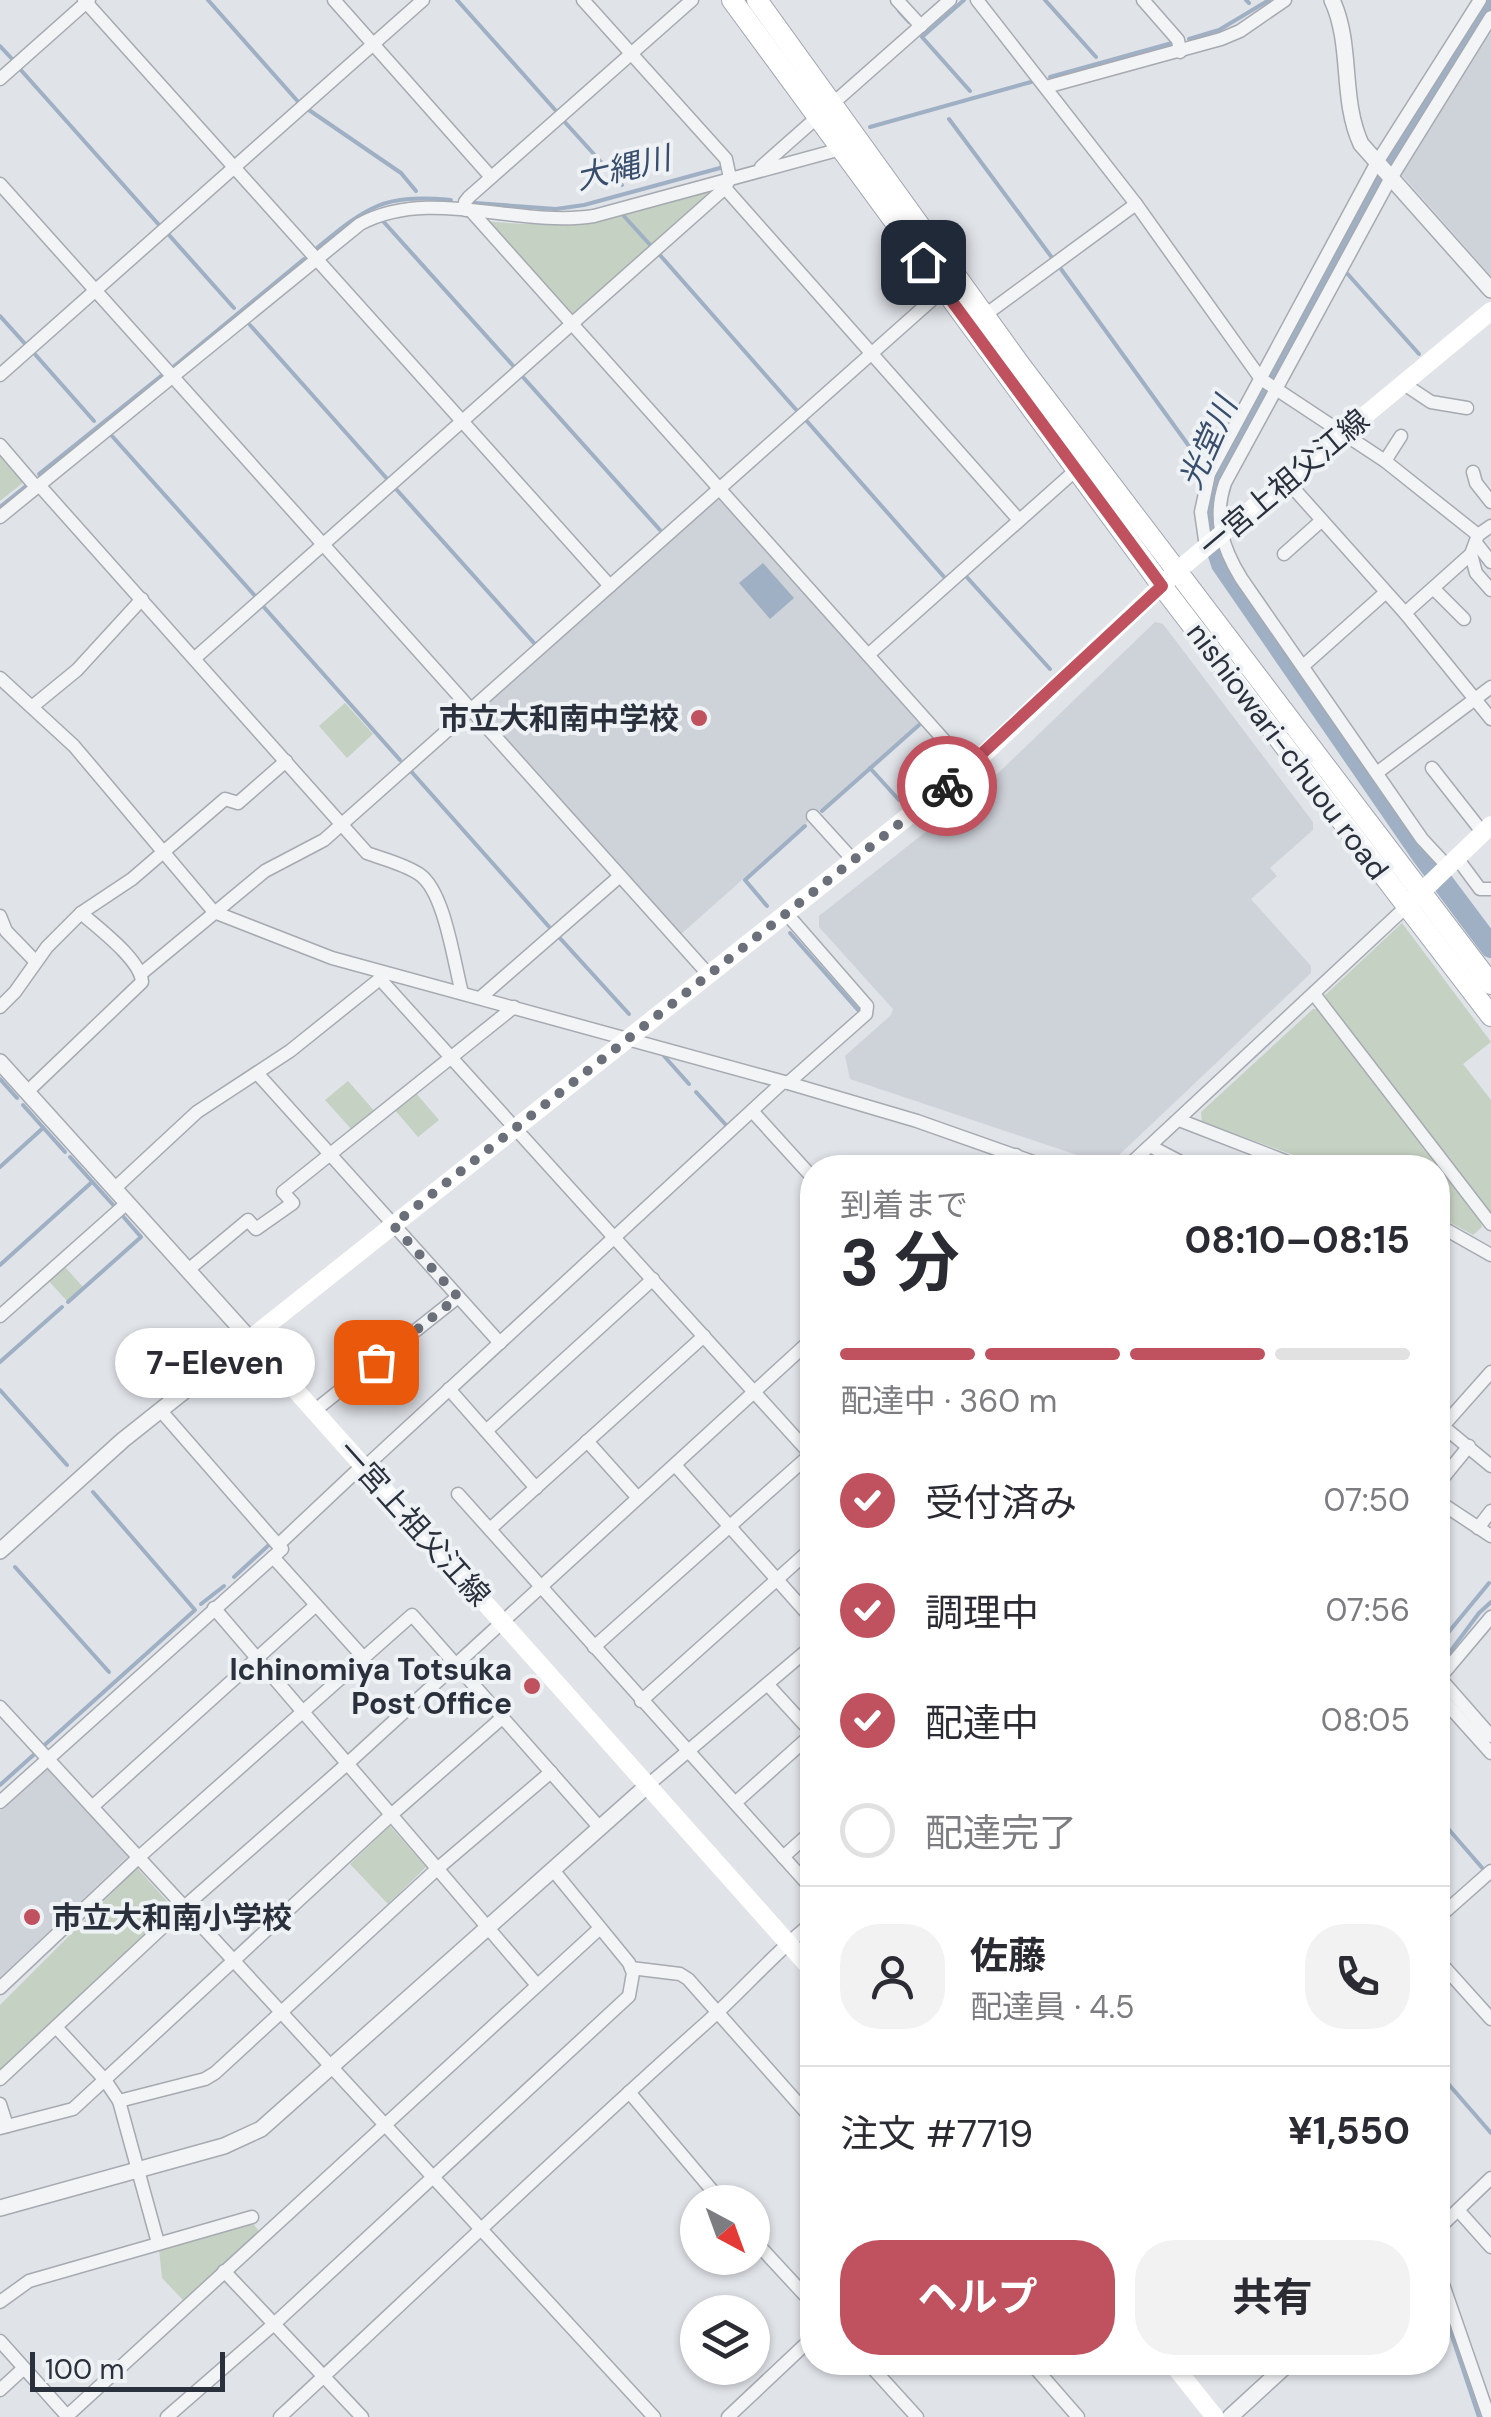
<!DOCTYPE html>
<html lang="ja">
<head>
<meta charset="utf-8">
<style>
	:root { --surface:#fff; --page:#f2f2f3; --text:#2b2b33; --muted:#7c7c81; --line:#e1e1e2; --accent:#c0515e }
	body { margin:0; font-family:"DM Sans","Noto Sans JP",sans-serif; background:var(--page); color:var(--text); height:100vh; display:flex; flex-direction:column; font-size:38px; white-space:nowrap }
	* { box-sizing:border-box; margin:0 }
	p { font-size:32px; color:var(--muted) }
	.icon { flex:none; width:55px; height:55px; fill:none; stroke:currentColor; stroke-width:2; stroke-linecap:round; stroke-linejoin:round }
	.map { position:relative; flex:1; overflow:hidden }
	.drawer { position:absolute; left:800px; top:1155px; width:650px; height:1220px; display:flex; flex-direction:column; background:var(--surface); border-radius:40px; box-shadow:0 2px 8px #0004 }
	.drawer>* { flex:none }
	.needle { width:65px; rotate:139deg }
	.buttons { position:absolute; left:680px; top:2185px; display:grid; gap:20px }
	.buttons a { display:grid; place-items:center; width:90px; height:90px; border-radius:50%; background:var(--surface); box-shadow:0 2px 8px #0004; font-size:50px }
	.scale { position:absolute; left:30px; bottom:25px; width:195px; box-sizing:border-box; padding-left:10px; border:5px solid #2a313d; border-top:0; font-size:28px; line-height:35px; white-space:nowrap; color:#2a313d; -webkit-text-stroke:8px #eff2f5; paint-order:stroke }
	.pin { position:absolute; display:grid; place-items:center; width:85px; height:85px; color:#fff; margin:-42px; border-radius:20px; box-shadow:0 5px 15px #0006 }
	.courier { position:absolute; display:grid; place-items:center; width:100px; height:100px; margin:-50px; border:8px solid #c0515e; border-radius:50%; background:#fff; color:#222; box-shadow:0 2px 12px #0007 }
	.bubble { position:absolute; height:70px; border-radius:35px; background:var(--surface); box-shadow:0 2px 8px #0004; font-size:32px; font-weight:700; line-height:70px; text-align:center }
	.head em { font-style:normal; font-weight:700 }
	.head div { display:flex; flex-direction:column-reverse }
	.head { display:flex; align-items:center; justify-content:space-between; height:170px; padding:0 40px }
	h1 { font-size:65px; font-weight:700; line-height:75px }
	.bar { display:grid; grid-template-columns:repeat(4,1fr); gap:15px 10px; align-content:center; height:120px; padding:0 40px }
	.bar i { height:12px; border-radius:8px; background:var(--line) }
	.bar .active { background:var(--accent) }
	.bar p { grid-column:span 4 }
	.line { display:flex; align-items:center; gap:25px; padding:0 40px; border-top:2px solid var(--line) }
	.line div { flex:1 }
	.round { display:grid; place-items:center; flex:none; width:105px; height:105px; border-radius:40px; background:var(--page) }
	ol { padding:0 40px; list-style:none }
	li { display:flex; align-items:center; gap:30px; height:110px }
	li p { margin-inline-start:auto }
	li .icon { padding:10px; border-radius:50%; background:var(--accent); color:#fff; stroke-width:4 }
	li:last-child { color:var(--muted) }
	li i { width:55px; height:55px; border:5px solid var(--line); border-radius:50% }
	.primary-button { display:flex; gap:20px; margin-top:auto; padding:20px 40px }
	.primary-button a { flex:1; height:115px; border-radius:40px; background:var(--accent); color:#fff; font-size:40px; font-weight:700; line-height:115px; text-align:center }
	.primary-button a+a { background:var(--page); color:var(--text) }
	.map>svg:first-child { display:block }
	.built { fill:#ced2d9 }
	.green { fill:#c5d1c2 }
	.water { fill:#9fb0c4 }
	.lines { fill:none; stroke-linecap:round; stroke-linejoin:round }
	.stream { stroke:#9fb0c4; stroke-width:4 }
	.river { stroke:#9fb0c4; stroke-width:22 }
	.minor-casing { stroke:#a6aab1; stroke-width:15 }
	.tertiary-casing { stroke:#a6aab1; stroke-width:18 }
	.primary-casing { stroke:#a1a7b2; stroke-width:22 }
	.minor { stroke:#f2f4f6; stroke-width:12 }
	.tertiary { stroke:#f2f4f6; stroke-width:15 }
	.secondary { stroke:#fff; stroke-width:18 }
	.primary { stroke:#fff; stroke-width:20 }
	.done { stroke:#6a6f79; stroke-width:10; stroke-dasharray:0 18 }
	.route { stroke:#c0515e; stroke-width:12 }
	.poi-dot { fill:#c0515e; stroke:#eff2f5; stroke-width:4 }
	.labels { text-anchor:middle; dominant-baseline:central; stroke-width:8; stroke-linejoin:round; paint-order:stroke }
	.street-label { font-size:30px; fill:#2a313d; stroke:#eff2f5 }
	.poi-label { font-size:30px; font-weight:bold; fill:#2a313d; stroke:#eff2f5; text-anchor:end }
	.water-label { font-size:32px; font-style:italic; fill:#394e6d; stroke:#eff2f5 }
</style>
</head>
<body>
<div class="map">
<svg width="1491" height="2417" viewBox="0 0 1491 2417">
	<rect width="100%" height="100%" fill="#e0e3e8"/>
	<g class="built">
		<polygon points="1491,24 1491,276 1401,174"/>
		<polygon points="717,496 919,723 680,935 479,713 480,707"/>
		<polygon points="1155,622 1163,624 1313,822 1313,830 1270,868 1277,876 1251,899 1311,966 1311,973 1117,1157 1098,1162 850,1079 845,1056 891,1015 893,1009 819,927 819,916 989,782"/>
		<polygon points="48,1768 129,1855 0,1978 0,1811"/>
	</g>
	<g class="green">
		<polygon points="718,186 653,246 622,212"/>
		<path d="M619,212L651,248L572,317L487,221C541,227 566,224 619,212Z"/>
		<polygon points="0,452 25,481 0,501"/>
		<polygon points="345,703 373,734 347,758 319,726"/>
		<polygon points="1402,923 1491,1042 1463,1064 1491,1100 1491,1215 1323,997"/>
		<polygon points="1313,1009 1319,1009 1481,1222 1482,1227 1473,1235 1438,1216 1438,1168 1327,1167 1202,1122 1201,1112"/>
		<polygon points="348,1081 376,1113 353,1131 325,1100"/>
		<polygon points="415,1092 439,1120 418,1137 394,1109"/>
		<polygon points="64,1266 83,1287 67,1301 48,1280"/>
		<polygon points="390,1826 426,1867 388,1904 350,1864"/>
		<polygon points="137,1868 174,1909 0,2071 0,2005"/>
		<polygon points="252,2222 259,2231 183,2300 162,2278 159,2249"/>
	</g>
	<polygon class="water" points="763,563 794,598 770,619 739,583"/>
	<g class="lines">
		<g class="stream">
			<polyline points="208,0 301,105"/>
			<polyline points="457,0 557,112"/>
			<polyline points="964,0 922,37 970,91"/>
			<polyline points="1045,0 1096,57"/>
			<polyline points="1246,0 1249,3"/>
			<polyline points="899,11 909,22"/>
			<polyline points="1189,39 1219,30 1269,0"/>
			<polyline points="0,46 14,61"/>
			<polyline points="20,69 160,226"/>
			<polyline points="1050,77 1172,43"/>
			<polyline points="306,108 401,173 416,191"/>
			<polyline points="562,119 622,185"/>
			<polyline points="949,119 1053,259"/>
			<polyline points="870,127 1031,82"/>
			<polyline points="475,203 556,209 584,205 720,168"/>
			<polyline points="623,215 652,247"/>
			<polyline points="382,220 516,369"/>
			<polyline points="169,235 234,308"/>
			<path d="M317,248C368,206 383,194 451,200"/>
			<polyline points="661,252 659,254 799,413"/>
			<polyline points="1061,269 1207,471"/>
			<polyline points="1345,271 1419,354"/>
			<polyline points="0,316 27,346"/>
			<polyline points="250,325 389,481"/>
			<polyline points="33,352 94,421"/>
			<polyline points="172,368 304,259"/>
			<polyline points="522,376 660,530"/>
			<polyline points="805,419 945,578"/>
			<polyline points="112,436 256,597"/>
			<polyline points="39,474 161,376"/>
			<polyline points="396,489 534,643"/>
			<polyline points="0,507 26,486"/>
			<polyline points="964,574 1050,669"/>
			<polyline points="262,605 400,760"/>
			<polyline points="870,768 899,800"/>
			<polyline points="409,769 551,929"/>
			<polyline points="822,811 919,725"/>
			<polyline points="767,906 745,880 805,826"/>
			<polyline points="790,933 858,1010"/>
			<polyline points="558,936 629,1014"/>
			<polyline points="664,1056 689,1084"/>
			<polyline points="0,1079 17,1098"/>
			<polyline points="696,1092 726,1125"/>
			<polyline points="23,1105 65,1152"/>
			<polyline points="1250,1154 1264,1160"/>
			<polyline points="70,1157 115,1207"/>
			<polyline points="1274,1164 1283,1168"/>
			<polyline points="0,1167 43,1128"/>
			<polyline points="0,1265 92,1182"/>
			<polyline points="68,1302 141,1237 121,1214"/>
			<polyline points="0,1362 62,1307"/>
			<polyline points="0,1390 67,1465"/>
			<polyline points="15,1567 109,1672"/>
			<polyline points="234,1577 271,1543"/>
			<polyline points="201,1604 224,1586"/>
			<polyline points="1438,1645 1489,1583"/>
			<polyline points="1438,1668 1479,1613 1491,1602"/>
			<polyline points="0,1785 195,1610 93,1492"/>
			<polyline points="1438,1817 1484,1870"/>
			<polyline points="1438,2072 1491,2133"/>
			<polyline points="1438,2294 1479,2417"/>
		</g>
		<path class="river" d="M1490,0L1375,186L1218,478C1206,513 1210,529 1222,564L1423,856L1491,947"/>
		<defs>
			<g id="minor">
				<polyline points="84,0 610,586"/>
				<polyline points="334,0 491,177"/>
				<polyline points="583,0 726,159 730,178 725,188 1019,520"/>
				<polyline points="897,0 921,26"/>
				<polyline points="977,0 1136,204 1261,379 1385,461 1478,535"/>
				<polyline points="1143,0 1178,40 1180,52"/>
				<polyline points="0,79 89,0"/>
				<polyline points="1046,87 1221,39 1240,31 1285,0"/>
				<polyline points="761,167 950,0"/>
				<polyline points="0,184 709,975"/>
				<polyline points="466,210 465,202 469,197 692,0"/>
				<polyline points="472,212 969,768"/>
				<polyline points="985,315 1136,204"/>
				<polyline points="0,375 423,0"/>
				<polyline points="1404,384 1431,402 1467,408"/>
				<polyline points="0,445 36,487"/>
				<polyline points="1385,461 1401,436"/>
				<polyline points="1473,472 1476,483 1491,502"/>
				<polyline points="1287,481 1405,613 1491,719"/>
				<path d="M39,485L367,853C383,859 404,864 419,874C445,891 454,964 462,993"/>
				<path d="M0,517L360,224C431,186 517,228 594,216L841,149"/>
				<polyline points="1476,543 1491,562"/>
				<polyline points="1206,547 1201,512 1209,474 1376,164 1480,0"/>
				<polyline points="1284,554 1321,521"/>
				<polyline points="1471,554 1476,573 1491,590"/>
				<polyline points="1434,589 1464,619"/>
				<polyline points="1405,613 1471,554 1478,535 1491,526"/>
				<polyline points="868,655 1076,470"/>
				<polyline points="195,658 725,188"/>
				<polyline points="1303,666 1385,593"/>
				<polyline points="0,678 74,746 214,912 332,958 788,1083 917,1121 1050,1168"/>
				<polyline points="33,706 77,670 142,599"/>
				<polyline points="1432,768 1483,833"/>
				<polyline points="1378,772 1491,687"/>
				<polyline points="813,816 853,860"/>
				<polyline points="1457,858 1480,889 1491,889"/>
				<path d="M1448,867L1422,839L1241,578C1222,547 1213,518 1225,483L1388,183L1491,17"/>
				<polyline points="786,913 867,1006 866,1014 788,1083"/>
				<polyline points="0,916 6,931 36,962"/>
				<polyline points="142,973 265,871 324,840 943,290"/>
				<polyline points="380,979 812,1456"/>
				<polyline points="1314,994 1491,1224"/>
				<polyline points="480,998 620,876"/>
				<polyline points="0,1007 15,992 47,947 81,913 132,879 225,799 238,803 286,761"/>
				<polyline points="257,1073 500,1343"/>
				<path d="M27,1092L142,982C141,960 98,928 81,913"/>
				<polyline points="752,1111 812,1177"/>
				<polyline points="1179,1120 1303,1168"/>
				<polyline points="1150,1146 1192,1168"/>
				<polyline points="1003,1168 1016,1155"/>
				<polyline points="1126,1168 1406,907"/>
				<polyline points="114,1189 197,1112 290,1051 386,974"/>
				<polyline points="1438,1225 1491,1255"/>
				<polyline points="188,1270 248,1220 256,1229 293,1203 283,1192 514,1007"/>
				<polyline points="0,1316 127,1203"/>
				<polyline points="449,1389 536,1488"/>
				<polyline points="161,1411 278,1545"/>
				<polyline points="314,1411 458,1297"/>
				<polyline points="1439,1423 1491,1466"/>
				<polyline points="1443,1426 1491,1372"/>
				<polyline points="486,1431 653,1279"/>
				<polyline points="587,1441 638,1498"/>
				<polyline points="675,1465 812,1619"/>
				<polyline points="365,1467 783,1082"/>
				<polyline points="1438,1484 1469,1446"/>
				<polyline points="458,1494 812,1889"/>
				<polyline points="1438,1501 1491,1536"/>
				<polyline points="1478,1528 1491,1511"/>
				<polyline points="490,1529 704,1336"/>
				<polyline points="273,1557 363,1657"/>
				<polyline points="214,1608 537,1985"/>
				<polyline points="594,1647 811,1454"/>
				<polyline points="1440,1678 1491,1736"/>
				<polyline points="1438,1680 1491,1617"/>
				<polyline points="769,1686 812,1733"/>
				<polyline points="1438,1694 1491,1753"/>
				<polyline points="641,1701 812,1548"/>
				<polyline points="0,1707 654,2417"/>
				<polyline points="648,1785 812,1646"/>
				<polyline points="0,1802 282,1549 278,1545 363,1465"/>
				<polyline points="735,1803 812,1734"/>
				<polyline points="92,1807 316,1605"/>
				<polyline points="783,1857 812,1831"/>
				<polyline points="1438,1918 1491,1871"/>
				<polyline points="1438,1960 1491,2019"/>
				<polyline points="631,1968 680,1974 688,1979 812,2119"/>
				<polyline points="0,1988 139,1857 412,1615 600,1828"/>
				<polyline points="56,2027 105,2080 119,2101 158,2243"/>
				<polyline points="0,2079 183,1908 347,1764 812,1339"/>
				<polyline points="629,2092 722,2202"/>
				<polyline points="119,2101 205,2079 215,2073 437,1869 551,1772"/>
				<polyline points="0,2104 7,2126"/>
				<polyline points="0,2128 73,2109 391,1815 503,1717"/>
				<polyline points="1458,2210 1491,2247"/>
				<polyline points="1438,2229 1491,2178"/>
				<polyline points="752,2238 812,2303"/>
				<polyline points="1438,2270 1489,2417"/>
				<polyline points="224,2271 362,2417"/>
				<polyline points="0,2302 29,2281 252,2217"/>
				<polyline points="0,2341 68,2417"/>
				<polyline points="867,2362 917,2417"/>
				<polyline points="1030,2362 1078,2417"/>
				<polyline points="0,2390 24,2368"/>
				<polyline points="66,2417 599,1929"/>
				<polyline points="167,2417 274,2324 629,1996 633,1973 629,1963 553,1870"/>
				<path d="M280,2417C422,2285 562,2151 707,2022C743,1990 774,1953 812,1923"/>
				<polyline points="728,2417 812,2338"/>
			</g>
			<g id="tertiary">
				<path d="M1332,0C1353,45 1340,98 1361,144L1491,290"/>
				<polyline points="0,1062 250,1339 123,1440 0,1551"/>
				<polyline points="0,2208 224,2146 261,2129 648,1785"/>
				<polyline points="1230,2417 1290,2362"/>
			</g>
			<g id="primary">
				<polyline points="732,0 1162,586 1491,1016"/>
				<polyline points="757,0 1021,366 1491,984"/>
			</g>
		</defs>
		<use href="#minor" class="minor-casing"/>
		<use href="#tertiary" class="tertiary-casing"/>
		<use href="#primary" class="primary-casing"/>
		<use href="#minor" class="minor"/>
		<use href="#tertiary" class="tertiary"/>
		<g class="secondary">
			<polyline points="1412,901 1491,825"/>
			<polyline points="812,1970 250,1339 969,768 1177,571 1491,311"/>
			<polyline points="1171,2362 1215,2417"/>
		</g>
		<use href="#primary" class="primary"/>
	</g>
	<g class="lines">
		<polyline class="done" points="376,1362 458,1297 393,1225 947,786"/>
		<polyline class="route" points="923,262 1162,586 947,786"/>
	</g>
	<g class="poi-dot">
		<circle cx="699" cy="718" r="10"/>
		<circle cx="532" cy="1686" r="10"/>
		<circle cx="32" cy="1917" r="10"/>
	</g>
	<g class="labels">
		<g class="street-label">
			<text transform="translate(1284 483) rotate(-40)">一宮上祖父江線</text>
			<text transform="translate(1288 751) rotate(53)">nishiowari-chuou road</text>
			<text transform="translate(414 1523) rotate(48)">一宮上祖父江線</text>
		</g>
		<g class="poi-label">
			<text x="679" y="718">市立大和南中学校</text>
			<text x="512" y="1669">Ichinomiya Totsuka<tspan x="512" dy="34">Post Office</tspan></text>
			<text x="52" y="1917" text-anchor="start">市立大和南小学校</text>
		</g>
		<g class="water-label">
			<text transform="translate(623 168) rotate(-13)">大縄川</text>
			<text transform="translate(1208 443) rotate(-66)">光堂川</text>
		</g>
	</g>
</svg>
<div class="buttons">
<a><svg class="needle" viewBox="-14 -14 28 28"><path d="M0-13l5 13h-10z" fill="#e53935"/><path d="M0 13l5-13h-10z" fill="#7c7c81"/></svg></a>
<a><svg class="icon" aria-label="layers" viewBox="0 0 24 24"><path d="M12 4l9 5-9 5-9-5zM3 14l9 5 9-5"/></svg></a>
</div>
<div class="scale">100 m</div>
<div class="pin" style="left:376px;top:1362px;background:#ea580c"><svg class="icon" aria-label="bag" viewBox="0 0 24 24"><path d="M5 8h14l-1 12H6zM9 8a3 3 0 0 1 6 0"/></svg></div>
<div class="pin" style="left:923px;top:262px;background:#1f2937"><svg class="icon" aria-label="home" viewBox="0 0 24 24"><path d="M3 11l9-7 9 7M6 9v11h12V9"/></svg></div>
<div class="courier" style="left:947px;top:786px"><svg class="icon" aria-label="bike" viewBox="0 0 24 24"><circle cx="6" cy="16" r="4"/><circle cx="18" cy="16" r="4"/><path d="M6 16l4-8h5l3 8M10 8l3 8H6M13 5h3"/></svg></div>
<div class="bubble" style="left:115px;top:1328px;width:200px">7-Eleven</div>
<section class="drawer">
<div class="head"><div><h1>3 分</h1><p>到着まで</p></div><em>08:10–08:15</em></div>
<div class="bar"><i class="active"></i><i class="active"></i><i class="active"></i><i></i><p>配達中 · 360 m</p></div>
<ol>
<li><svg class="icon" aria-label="check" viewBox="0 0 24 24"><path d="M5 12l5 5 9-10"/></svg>受付済み<p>07:50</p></li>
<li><svg class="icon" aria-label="check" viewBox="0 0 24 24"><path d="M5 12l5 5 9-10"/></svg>調理中<p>07:56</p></li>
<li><svg class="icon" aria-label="check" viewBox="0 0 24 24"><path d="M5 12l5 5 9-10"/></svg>配達中<p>08:05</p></li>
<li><i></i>配達完了</li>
</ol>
<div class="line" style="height:180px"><a class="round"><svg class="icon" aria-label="person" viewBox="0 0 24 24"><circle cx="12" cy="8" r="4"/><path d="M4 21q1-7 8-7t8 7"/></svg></a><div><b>佐藤</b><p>配達員 · 4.5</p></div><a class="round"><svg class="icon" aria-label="phone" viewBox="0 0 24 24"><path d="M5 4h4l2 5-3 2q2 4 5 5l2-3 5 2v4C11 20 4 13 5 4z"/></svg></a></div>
<div class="line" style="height:130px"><div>注文 #7719</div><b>¥1,550</b></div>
<div class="primary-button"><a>ヘルプ</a><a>共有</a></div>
</section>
</div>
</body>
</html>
